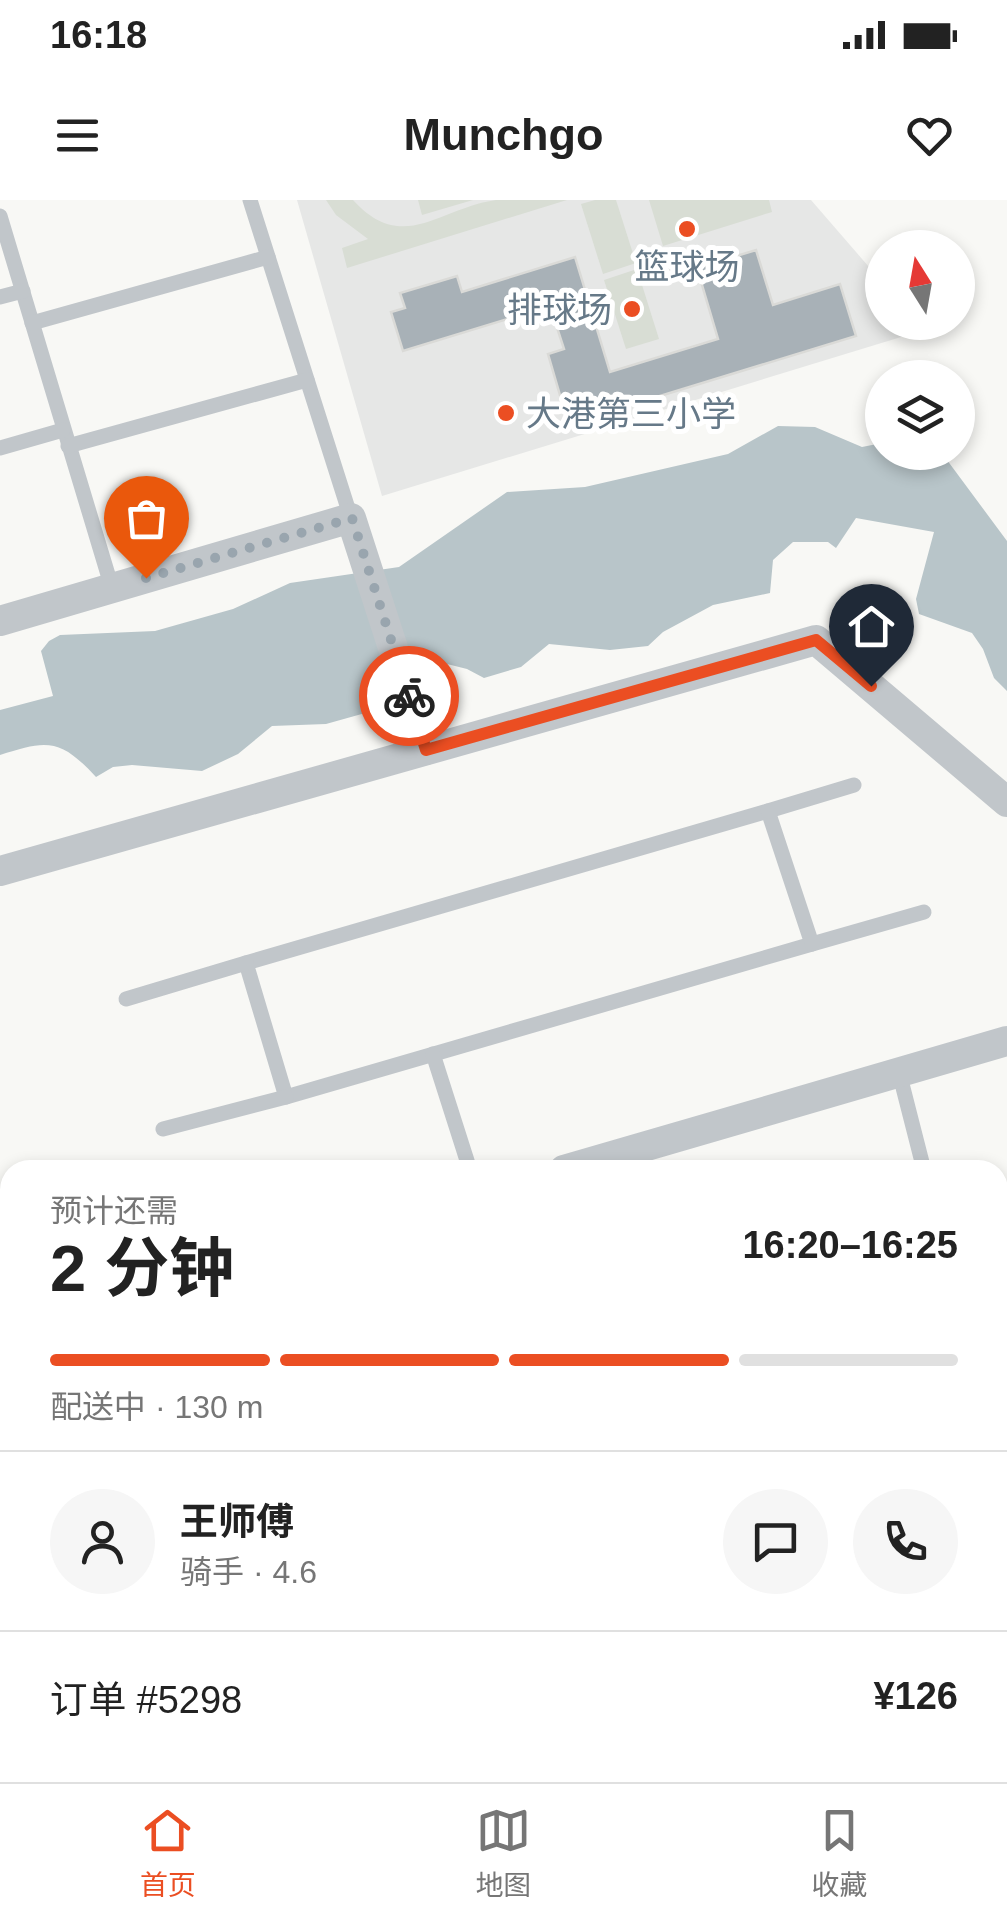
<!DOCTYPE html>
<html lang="zh">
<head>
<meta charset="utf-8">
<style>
	:root { --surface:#fff; --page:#f6f6f6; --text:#222; --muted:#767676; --line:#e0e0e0; --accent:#eb4e22 }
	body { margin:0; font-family:Arial,"Noto Sans SC",sans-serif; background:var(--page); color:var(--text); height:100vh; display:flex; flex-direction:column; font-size:38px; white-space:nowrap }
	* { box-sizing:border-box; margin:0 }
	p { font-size:32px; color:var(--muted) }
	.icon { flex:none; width:55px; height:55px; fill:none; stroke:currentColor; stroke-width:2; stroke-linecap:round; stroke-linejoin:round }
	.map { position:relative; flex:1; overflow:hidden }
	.side { position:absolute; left:0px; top:960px; width:1008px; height:622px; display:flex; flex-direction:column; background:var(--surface); border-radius:30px 30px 0 0; box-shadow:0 5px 15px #0003 }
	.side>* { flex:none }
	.needle { width:65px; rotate:349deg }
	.controls { position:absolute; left:865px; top:30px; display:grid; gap:20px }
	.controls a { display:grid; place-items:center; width:110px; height:110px; border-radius:50%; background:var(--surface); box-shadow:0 5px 15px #0003; font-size:50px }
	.pin { position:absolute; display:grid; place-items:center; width:85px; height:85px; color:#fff; margin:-102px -42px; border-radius:50% 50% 50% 0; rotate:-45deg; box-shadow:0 0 10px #0007 }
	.pin .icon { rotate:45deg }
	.courier { position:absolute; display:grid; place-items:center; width:100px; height:100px; margin:-50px; border:8px solid #eb4e22; border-radius:50%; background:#fff; color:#222; box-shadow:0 2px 12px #0007 }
	.overview em { font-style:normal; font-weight:700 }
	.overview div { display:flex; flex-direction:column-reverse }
	.overview { display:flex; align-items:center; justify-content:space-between; height:170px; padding:0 50px }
	h1 { font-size:65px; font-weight:700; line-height:75px }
	.bar { display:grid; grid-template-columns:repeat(4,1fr); gap:15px 10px; align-content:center; height:120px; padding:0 50px }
	.bar i { height:12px; border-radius:8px; background:var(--line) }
	.bar .selected { background:var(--accent) }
	.bar p { grid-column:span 4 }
	.line { display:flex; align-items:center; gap:25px; padding:0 50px; border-top:2px solid var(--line) }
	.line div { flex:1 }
	.round { display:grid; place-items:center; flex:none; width:105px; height:105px; border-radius:52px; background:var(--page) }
	.status { display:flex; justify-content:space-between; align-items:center; height:70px; padding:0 50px; background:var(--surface); direction:ltr }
	.status svg { height:28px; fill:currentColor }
	header { display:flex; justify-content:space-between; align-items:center; height:130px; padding:0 50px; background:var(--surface); font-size:45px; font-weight:700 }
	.menu { display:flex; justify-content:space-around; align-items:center; height:140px; border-top:2px solid var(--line); background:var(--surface); font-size:28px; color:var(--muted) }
	.menu a { display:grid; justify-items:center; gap:5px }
	.menu .selected { color:var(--accent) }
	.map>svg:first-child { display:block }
	.built { fill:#e6e7e6 }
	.green { fill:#d8ddd4 }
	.water { fill:#b8c5c9 }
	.building { fill:#a8b1b7; stroke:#dadad7; stroke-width:2.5 }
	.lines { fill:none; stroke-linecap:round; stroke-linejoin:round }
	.lane { stroke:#c1c6ca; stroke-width:15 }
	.street { stroke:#c1c6ca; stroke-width:30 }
	.done { stroke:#99a5ae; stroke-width:10; stroke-dasharray:0 18 }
	.route { stroke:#eb4e22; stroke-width:12 }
	.poi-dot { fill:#eb4e22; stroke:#fff; stroke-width:4 }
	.labels { text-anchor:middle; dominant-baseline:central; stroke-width:10; stroke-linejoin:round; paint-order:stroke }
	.poi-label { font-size:35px; fill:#667988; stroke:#fff }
</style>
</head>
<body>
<div class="status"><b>16:18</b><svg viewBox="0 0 49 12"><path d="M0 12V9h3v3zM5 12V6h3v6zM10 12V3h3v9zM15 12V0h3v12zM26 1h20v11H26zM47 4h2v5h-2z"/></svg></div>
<header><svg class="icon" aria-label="menu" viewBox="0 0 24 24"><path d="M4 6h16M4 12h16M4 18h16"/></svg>Munchgo<svg class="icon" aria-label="heart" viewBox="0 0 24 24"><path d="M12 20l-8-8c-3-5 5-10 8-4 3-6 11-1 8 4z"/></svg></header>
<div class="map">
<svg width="1007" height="1582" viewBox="0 0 1007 1582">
	<rect width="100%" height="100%" fill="#f8f8f5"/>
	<polygon class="built" points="297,0 811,0 882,82 882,122 917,123 924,130 382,296"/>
	<g class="green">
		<path d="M326,0H353C403,55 439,8 496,0C519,0 544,0 567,0L347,68L342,48L368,39L336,15Z"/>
		<polygon points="418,0 473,0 422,15"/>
		<polygon points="595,0 616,0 636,63 603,74 581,4"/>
		<polygon points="649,0 769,0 772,12 663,46"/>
		<polygon points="637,69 659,139 626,149 604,80"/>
	</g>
	<path class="water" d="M778,226L815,227L862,247L882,243V252L939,253L947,260L1007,341V491L994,478L983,449L972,433L919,414L916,399L934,332L856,318L836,348L828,342H793L773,360L770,393L713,405L663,432L648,446L610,450L549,444L521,467L484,478L467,469L443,463L376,510L326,524L272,526L238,554L202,571L132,565L113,567L96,577C61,539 48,539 0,555V510L53,496L41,451L49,441L60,435L155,431L233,409L290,383L399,367L507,292L585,287L728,254Z"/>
	<polygon class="building" points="756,50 773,105 840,84 856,136 585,219 580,204 564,209 548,154 564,149 550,106 403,151 391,112 405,108 400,93 457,76 462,92 575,57 610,172 718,139 697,68"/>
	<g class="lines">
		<g class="lane">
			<polyline points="250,0 351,318"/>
			<polyline points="0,16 112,388"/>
			<polyline points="0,97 23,91"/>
			<polyline points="32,123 268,57"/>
			<polyline points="68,246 307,180"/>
			<polyline points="0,248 63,230"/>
			<polygon points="768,611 812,744 286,897 246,763"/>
			<polyline points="768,611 854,585"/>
			<polyline points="812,744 924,712"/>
			<polyline points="126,799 246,763"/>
			<polyline points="433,854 470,970"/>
			<polyline points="899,872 924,970"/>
			<polyline points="163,929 286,897"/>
			<polyline points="998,1037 1007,1035"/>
			<polyline points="998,1189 1007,1186"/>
			<polyline points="0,1209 10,1206"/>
			<polyline points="998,1248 1007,1285"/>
			<polyline points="998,1344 1007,1341"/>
			<polyline points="0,1368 10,1366"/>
			<polyline points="998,1505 1007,1502"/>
			<polyline points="0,1546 10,1544"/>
			<polyline points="327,1582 362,1572"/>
		</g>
		<g class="street">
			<polyline points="0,421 351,318 426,550"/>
			<polyline points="0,671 816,440 1007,602"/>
			<polyline points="564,970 1007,841"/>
			<polyline points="0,1156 10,1153"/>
			<polyline points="742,1572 745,1582"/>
		</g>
	</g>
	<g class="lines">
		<polyline class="done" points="146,378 352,318 409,496"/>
		<polyline class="route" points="409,496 426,550 816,440 871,486"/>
	</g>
	<g class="poi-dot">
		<circle cx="687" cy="29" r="10"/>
		<circle cx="632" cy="109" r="10"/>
		<circle cx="506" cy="213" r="10"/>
	</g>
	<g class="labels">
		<g class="poi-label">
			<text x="687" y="66">篮球场</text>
			<text x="612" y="109" text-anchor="end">排球场</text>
			<text x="526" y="213" text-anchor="start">大港第三小学</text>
		</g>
	</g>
</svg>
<div class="controls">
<a><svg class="needle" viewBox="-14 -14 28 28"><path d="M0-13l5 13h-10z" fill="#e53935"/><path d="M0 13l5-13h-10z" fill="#767676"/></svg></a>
<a><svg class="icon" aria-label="layers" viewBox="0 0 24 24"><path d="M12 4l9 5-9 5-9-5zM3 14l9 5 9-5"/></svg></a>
</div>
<div class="pin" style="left:146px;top:378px;background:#ea580c"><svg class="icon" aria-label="bag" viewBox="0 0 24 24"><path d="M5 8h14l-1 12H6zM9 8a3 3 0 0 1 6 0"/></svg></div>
<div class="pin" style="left:871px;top:486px;background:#1f2937"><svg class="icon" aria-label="home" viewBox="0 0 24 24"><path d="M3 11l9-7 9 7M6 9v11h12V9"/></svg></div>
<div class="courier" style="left:409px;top:496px"><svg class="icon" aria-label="bike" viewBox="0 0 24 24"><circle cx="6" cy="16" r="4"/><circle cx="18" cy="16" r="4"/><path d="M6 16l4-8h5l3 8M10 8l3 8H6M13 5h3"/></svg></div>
<section class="side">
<div class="overview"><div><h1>2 分钟</h1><p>预计还需</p></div><em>16:20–16:25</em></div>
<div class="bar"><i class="selected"></i><i class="selected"></i><i class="selected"></i><i></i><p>配送中 · 130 m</p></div>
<div class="line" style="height:180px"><a class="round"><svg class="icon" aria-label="person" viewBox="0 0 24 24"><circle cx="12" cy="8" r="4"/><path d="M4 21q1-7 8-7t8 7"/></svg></a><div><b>王师傅</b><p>骑手 · 4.6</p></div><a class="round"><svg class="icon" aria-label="chat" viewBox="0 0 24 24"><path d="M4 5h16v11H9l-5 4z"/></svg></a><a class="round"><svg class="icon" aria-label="phone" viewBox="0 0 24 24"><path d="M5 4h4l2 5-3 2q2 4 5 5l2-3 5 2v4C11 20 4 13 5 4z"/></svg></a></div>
<div class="line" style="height:130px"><div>订单 #5298</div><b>¥126</b></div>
</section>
</div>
<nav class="menu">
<a class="selected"><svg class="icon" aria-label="home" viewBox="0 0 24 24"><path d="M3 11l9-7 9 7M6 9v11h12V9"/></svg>首页</a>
<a><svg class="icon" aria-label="map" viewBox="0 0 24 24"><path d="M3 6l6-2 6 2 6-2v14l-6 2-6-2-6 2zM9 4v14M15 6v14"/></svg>地图</a>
<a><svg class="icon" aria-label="saved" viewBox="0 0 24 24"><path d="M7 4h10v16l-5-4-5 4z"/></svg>收藏</a>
</nav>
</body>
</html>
